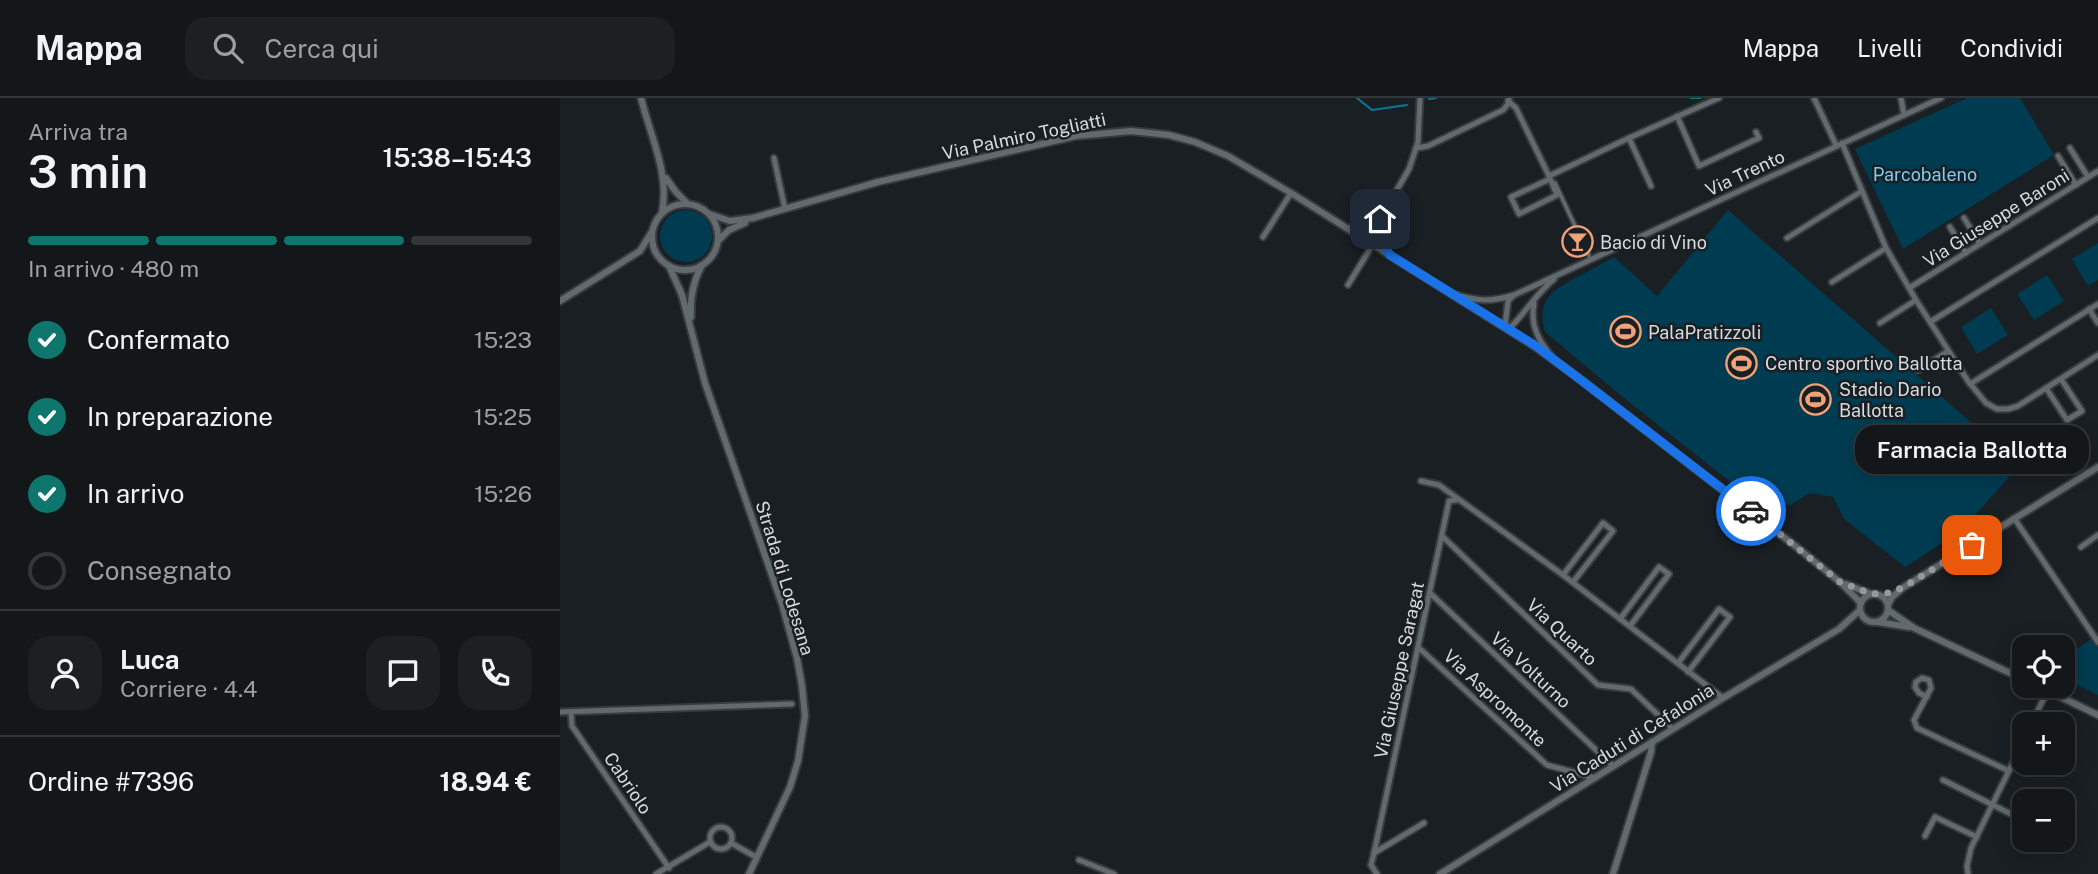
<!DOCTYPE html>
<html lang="it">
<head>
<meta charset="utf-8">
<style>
	:root { --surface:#13171a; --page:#1c2023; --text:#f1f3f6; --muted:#9d9fa2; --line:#323639; --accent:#0f766e }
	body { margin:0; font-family:"Public Sans",sans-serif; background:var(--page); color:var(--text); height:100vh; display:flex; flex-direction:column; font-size:26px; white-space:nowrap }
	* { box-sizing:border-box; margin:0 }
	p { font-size:23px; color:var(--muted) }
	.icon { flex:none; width:38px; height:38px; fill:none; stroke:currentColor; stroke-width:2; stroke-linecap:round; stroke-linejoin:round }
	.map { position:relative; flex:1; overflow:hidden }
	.panel { display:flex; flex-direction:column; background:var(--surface); width:560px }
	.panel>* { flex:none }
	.tools { position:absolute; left:1452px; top:537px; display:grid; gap:14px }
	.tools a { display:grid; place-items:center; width:63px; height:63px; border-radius:14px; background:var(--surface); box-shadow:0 4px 18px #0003,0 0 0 2px var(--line); font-size:35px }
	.pin { position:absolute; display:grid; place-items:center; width:60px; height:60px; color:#fff; margin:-30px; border-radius:14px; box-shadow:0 4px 10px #0006 }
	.courier { position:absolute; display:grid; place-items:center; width:70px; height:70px; margin:-35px; border:5px solid #1a73e8; border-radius:50%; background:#fff; color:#222; box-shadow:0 2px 9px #0007 }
	.bubble { position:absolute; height:49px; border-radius:21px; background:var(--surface); box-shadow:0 4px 18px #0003,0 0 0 2px var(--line); font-size:23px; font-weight:600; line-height:49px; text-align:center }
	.summary em { font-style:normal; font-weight:600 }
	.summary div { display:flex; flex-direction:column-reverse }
	.summary { display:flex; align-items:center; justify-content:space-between; height:119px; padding:0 28px }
	h1 { font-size:46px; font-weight:600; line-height:52px }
	.bar { display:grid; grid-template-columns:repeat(4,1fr); gap:10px 7px; align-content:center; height:84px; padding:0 28px }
	.bar i { height:9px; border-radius:5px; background:var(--line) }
	.bar .on { background:var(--accent) }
	.bar p { grid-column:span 4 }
	.line { display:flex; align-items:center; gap:18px; padding:0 28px; border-top:2px solid var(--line) }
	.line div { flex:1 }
	.round { display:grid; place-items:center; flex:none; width:74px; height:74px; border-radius:21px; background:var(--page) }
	ol { padding:0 28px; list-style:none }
	li { display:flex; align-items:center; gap:21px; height:77px }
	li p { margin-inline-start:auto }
	li .icon { padding:7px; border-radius:50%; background:var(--accent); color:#fff; stroke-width:4 }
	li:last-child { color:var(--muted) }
	li i { width:38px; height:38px; border:4px solid var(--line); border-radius:50% }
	header { display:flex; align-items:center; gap:42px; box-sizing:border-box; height:98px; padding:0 35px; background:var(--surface); border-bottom:2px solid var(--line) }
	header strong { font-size:33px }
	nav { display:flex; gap:38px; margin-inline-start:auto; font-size:24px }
	.search { width:490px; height:63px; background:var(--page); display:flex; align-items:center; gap:18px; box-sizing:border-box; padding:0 24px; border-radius:21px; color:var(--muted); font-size:26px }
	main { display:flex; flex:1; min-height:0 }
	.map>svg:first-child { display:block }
	.green { fill:#003c51 }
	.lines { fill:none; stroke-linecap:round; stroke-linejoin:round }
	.stream { stroke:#0c7599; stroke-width:2 }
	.pedestrian-casing { stroke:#373b3e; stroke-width:7 }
	.minor-casing { stroke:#373b3e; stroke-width:9 }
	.tertiary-casing { stroke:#373b3e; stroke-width:10 }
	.pedestrian { stroke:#626a6e; stroke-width:3.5 }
	.minor { stroke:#626a6e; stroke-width:5 }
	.tertiary { stroke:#626a6e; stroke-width:6 }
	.done { stroke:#94999d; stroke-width:7; stroke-dasharray:0 12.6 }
	.route { stroke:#1a73e8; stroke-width:9 }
	.labels { text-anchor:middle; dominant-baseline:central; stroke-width:5; stroke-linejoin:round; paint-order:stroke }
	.street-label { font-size:18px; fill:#d7dbde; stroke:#191f23 }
	.park-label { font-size:18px; fill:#7ccbf0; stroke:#191f23 }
	.poi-label { font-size:18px; fill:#d7dbde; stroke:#191f23; text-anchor:start }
</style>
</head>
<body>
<header>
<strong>Mappa</strong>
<div class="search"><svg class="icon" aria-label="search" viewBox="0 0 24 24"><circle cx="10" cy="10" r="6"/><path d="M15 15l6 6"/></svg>Cerca qui</div>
<nav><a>Mappa</a><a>Livelli</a><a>Condividi</a></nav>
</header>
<main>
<section class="panel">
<div class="summary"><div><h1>3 min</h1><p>Arriva tra</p></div><em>15:38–15:43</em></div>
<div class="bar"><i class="on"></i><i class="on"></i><i class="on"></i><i></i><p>In arrivo · 480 m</p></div>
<ol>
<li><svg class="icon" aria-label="check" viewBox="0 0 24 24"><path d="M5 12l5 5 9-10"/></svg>Confermato<p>15:23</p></li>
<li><svg class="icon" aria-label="check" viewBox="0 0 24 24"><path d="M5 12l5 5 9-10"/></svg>In preparazione<p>15:25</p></li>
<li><svg class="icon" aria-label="check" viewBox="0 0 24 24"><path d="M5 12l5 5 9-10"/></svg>In arrivo<p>15:26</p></li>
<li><i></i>Consegnato</li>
</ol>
<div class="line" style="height:126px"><a class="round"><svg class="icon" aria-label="person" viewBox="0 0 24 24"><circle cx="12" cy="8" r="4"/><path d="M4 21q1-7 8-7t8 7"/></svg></a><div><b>Luca</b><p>Corriere · 4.4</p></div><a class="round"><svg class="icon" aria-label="chat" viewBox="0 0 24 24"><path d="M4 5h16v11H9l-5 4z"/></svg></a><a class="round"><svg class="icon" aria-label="phone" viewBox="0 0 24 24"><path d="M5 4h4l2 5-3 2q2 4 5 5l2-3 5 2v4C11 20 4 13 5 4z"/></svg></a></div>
<div class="line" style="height:91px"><div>Ordine #7396</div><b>18.94 €</b></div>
</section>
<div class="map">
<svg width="1538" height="776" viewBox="0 0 1538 776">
	<rect width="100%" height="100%" fill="#191f23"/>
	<g class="green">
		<polygon points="1407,0 1460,0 1494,57 1343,151 1295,51"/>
		<path d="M1168,112L1460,367L1407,426L1390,440L1345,469L1284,421L1273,399L1250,395L1230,407L1187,397L1064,300L985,234C976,201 993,192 1019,178C1031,172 1043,165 1054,159L1097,198Z"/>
		<circle cx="126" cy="138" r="26"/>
		<polygon points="1538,145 1538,182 1528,188 1512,161"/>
		<polygon points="1487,177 1504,203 1474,222 1457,196"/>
		<polygon points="1431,210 1448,237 1417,256 1401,229"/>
		<polygon points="1534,539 1538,544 1538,597 1503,580 1503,561"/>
	</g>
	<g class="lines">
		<g class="stream">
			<polyline points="797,0 812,12 847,7"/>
			<polyline points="1131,0 1140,0"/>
			<polyline points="869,1 876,0"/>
		</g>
		<defs>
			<polyline id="pedestrian" points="995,85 1029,158"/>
			<g id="minor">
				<polyline points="1254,0 1276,47"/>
				<polyline points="1341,0 1344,17"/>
				<polyline points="948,3 956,10 989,78 1069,40 1159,0"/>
				<polyline points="1117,18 1139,68 1199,40 1196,34"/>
				<polyline points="1069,40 1091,88"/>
				<polyline points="1282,45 1326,150 1356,202 1408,283 1426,305 1437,311 1448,311 1458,308 1538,257"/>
				<polyline points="856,50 868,48 943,12 948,6 949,0"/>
				<polyline points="1510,50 1528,79"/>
				<polyline points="1498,58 1516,87"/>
				<polyline points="214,60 225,111"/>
				<polyline points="989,78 997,97 959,116 951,99 990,81"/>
				<polyline points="1404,120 1420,146"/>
				<polyline points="820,121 821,142 830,157"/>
				<polyline points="1390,129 1406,155"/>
				<polyline points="788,130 802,129 820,121 849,71 858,44 860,0"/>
				<polyline points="703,139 731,95"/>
				<polyline points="1227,140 1302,93"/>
				<polyline points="1272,184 1326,150"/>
				<polyline points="788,187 813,146"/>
				<polyline points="1349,190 1538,73"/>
				<path d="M896,197C919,203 931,204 954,197L1381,0"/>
				<path d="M974,205C970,227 978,242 992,259"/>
				<polyline points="1529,211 1538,225"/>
				<polyline points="1370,224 1538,120"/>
				<polyline points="1320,225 1356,202"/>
				<polyline points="945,228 948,203 952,199"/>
				<path d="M949,231C965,215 976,196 994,181"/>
				<polyline points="1358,272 1388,253"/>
				<polyline points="1410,286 1538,206"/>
				<polyline points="1486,290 1507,322 1522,313 1501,281"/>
				<polyline points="861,383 879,387 1003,477 1163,600"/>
				<polyline points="1454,420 1538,544"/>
				<polyline points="882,438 1038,587 1071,591 1113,631"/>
				<polyline points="1521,449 1538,437"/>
				<polyline points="1003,477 1043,425 1053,433 1013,484"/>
				<polyline points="870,495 1053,668"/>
				<polyline points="1060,521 1099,469 1109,476 1070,528"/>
				<polyline points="858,549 987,667 1035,680"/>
				<polyline points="1118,565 1159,511 1170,519 1128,574"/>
				<polyline points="1367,599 1359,595 1355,589 1356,584 1362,580 1369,582 1371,590 1354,622 1357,630 1449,673"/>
				<polyline points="0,614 232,606"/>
				<polyline points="11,614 12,628 109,770"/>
				<polyline points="1471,626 1488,592"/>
				<polyline points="1383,682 1465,723"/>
				<circle cx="161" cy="740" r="11"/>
				<polyline points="1365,738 1375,719 1417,739"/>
				<polyline points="171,745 196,759"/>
				<polyline points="814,755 864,725"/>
				<polyline points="519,762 554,776"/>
				<polyline points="96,776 150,744"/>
				<polyline points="817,776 811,767 814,755 889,403 896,402"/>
				<polyline points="1408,776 1407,768 1411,750 1465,640"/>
			</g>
			<g id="tertiary">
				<path d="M81,0C90,37 110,76 102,114"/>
				<polyline points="106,80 116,94 127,105"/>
				<circle cx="125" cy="139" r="33"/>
				<polyline points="149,116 170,123 193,120 318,84 516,38 571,33 609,37 635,44 668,58 731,95 976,249 1021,282 1234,447 1280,484 1301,505"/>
				<polyline points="158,143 169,132 185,125"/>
				<polyline points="109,168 122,197 145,285 222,506 237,560 242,588 245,618 238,663 230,689 189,776"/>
				<polyline points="0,203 80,153 91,135"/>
				<path d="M131,219C130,201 132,186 141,169"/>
				<polyline points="1285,486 1311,496"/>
				<circle cx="1314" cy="510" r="14"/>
				<polyline points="1328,507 1332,499 1344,489 1538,369"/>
				<polyline points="1328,512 1354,530 1465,582"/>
				<polyline points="1318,524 1349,529"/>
				<polyline points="1478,588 1538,617"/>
				<polyline points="880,776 1163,600 1279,531 1300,512"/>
				<polyline points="1053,776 1091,654 1092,644"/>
			</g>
		</defs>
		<use href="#pedestrian" class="pedestrian-casing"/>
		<use href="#minor" class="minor-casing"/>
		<use href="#tertiary" class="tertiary-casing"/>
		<use href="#pedestrian" class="pedestrian"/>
		<use href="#minor" class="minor"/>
		<use href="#tertiary" class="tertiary"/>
	</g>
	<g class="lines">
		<polyline class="done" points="1191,413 1280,484 1312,496 1328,495 1344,489 1412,447"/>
		<polyline class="route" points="820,121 821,142 830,157 976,248 1021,282 1191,413"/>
	</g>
	<defs>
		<symbol id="bar-ring" viewBox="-11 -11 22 22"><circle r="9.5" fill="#191f23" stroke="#f0a278" stroke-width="1.5"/><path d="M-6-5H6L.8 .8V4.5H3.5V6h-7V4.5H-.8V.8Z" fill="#f0a278"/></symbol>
		<symbol id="stadium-ring" viewBox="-11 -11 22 22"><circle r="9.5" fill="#191f23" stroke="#f0a278" stroke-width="1.5"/><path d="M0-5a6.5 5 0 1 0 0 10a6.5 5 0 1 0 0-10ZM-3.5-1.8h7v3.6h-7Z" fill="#f0a278"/></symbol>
	</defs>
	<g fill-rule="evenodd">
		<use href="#bar-ring" x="1000" y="126" width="35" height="35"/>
		<use href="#stadium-ring" x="1048" y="216" width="35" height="35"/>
		<use href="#stadium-ring" x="1164" y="248" width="35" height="35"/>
		<use href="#stadium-ring" x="1238" y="284" width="35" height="35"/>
	</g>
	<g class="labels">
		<g class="street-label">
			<text transform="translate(464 38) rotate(-12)">Via Palmiro Togliatti</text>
			<text transform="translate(1185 75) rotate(-25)">Via Trento</text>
			<text transform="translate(1436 120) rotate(-32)">Via Giuseppe Baroni</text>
			<text transform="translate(225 480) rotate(73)">Strada di Lodesana</text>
			<text transform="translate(1002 534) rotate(43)">Via Quarto</text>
			<text transform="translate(839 572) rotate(-78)">Via Giuseppe Saragat</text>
			<text transform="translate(971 572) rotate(43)">Via Volturno</text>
			<text transform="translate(935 600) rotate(43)">Via Aspromonte</text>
			<text transform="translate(1072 640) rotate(-32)">Via Caduti di Cefalonia</text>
			<text transform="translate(68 685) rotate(56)">Cabriolo</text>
		</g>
		<g class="park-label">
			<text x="1365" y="76">Parcobaleno</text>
		</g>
		<g class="poi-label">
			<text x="1040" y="144">Bacio di Vino</text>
			<text x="1088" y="234">PalaPratizzoli</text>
			<text x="1205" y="265">Centro sportivo Ballotta</text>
			<text x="1279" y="291">Stadio Dario<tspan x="1279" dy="21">Ballotta</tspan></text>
		</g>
	</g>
</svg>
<div class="tools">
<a><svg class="icon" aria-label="locate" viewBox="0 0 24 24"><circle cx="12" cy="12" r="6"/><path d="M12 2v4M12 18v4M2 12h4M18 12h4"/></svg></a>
<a>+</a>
<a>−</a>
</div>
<div class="pin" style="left:1412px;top:447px;background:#ea580c"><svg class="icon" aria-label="bag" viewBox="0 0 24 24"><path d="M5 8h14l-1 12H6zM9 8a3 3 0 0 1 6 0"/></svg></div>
<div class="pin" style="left:820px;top:121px;background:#1f2937"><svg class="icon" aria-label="home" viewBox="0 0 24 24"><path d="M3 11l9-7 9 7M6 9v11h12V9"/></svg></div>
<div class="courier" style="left:1191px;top:413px"><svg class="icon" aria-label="car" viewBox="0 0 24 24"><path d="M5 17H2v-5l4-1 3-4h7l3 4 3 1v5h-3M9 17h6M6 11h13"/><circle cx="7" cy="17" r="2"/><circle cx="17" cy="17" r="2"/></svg></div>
<div class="bubble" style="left:1295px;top:327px;width:234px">Farmacia Ballotta</div>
</div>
</main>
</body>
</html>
